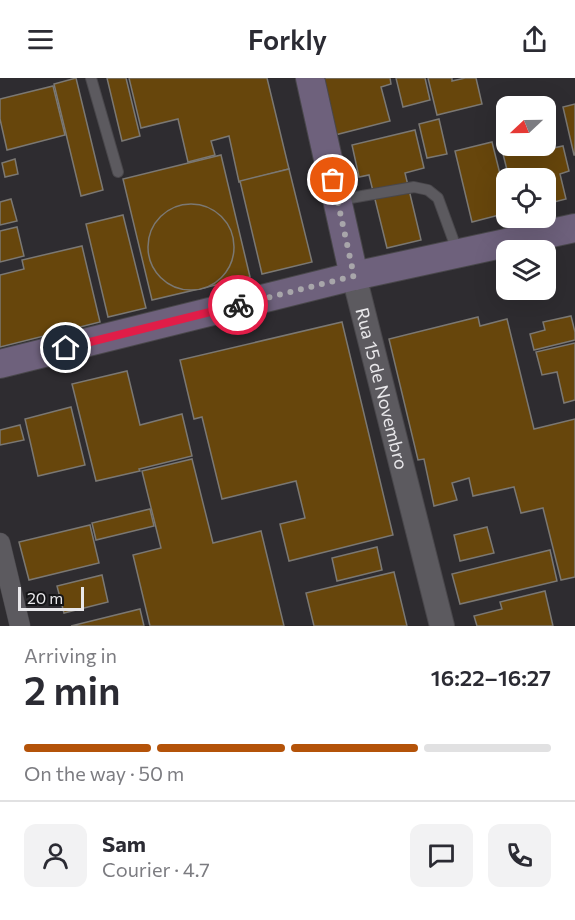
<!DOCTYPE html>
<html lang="en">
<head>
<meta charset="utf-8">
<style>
	:root { --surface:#fff; --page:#f2f2f3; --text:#2b2b33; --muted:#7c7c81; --line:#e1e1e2; --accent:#b45309 }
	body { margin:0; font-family:Commissioner,sans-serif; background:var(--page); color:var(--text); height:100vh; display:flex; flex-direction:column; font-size:22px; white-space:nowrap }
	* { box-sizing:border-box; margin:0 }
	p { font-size:20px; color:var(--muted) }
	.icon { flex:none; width:33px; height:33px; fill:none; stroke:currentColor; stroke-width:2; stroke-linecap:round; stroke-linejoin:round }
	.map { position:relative; height:548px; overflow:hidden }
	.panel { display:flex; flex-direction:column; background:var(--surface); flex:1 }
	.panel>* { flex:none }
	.needle { width:39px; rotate:248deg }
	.buttons { position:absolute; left:496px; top:18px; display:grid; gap:12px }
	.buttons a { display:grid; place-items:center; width:60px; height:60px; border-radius:12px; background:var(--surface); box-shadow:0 6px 24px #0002; font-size:30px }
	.scale { position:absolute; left:18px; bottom:15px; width:66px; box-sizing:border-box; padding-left:6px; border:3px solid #e9e8eb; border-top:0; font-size:16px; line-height:21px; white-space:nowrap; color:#e9e8eb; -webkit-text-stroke:4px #151517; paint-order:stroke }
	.pin { position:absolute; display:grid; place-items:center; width:51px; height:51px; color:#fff; margin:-26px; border:3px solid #fff; border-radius:50%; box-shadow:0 2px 6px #0007 }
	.courier { position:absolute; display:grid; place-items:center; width:60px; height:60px; margin:-30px; border:4px solid #e11d48; border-radius:50%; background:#fff; color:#222; box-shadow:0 2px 8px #0007 }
	.overview em { font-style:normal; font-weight:600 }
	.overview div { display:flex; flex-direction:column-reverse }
	.overview { display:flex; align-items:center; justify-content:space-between; height:102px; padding:0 24px }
	h1 { font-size:39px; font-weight:600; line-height:45px }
	.bar { display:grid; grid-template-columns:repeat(4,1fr); gap:9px 6px; align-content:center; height:72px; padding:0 24px }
	.bar i { height:8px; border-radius:4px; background:var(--line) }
	.bar .selected { background:var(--accent) }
	.bar p { grid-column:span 4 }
	.line { display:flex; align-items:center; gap:15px; padding:0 24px; border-top:2px solid var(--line) }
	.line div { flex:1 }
	.round { display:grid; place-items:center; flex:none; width:63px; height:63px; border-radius:12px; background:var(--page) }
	header { display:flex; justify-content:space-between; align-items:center; height:78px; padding:0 24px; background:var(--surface); font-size:27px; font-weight:600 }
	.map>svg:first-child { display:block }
	.building { fill:#67460c; stroke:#7b7873; stroke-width:1.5 }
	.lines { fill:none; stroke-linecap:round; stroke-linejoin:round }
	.service-casing { stroke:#49474b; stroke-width:12 }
	.minor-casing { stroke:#49474b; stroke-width:21 }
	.tertiary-casing { stroke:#49474b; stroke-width:26 }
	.secondary-casing { stroke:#49474b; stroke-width:30 }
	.service { stroke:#5c5a5f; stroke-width:10 }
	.minor { stroke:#5c5a5f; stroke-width:20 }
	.tertiary { stroke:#5c5a5f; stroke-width:24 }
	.secondary { stroke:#6e617c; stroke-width:28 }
	.done { stroke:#a8a6aa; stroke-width:6; stroke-dasharray:0 10.8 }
	.route { stroke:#e11d48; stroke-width:8 }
	.labels { text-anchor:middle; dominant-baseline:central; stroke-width:4.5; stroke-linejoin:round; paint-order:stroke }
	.street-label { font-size:18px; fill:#e9e8eb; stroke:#151517 }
</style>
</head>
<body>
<header><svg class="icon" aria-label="menu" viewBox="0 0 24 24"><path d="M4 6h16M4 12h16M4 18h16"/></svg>Forkly<svg class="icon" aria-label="share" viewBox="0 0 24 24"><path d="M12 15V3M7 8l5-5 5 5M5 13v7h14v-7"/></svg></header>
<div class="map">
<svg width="575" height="548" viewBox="0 0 575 548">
	<rect width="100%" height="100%" fill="#2e2c30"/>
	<g class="building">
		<polygon points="76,0 103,112 81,118 54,6"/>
		<polygon points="107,0 126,0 140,58 122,63"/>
		<polygon points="129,0 267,0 289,91 239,104 229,58 211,63 215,77 188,84 178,41 141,50"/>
		<polygon points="317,0 390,0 391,6 381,9 390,43 331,58"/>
		<polygon points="396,0 425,0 430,22 403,29"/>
		<polygon points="428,0 452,0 452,3 465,0 476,0 482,26 437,37"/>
		<polygon points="53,8 65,57 7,72 0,41 0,21"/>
		<polygon points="575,26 575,77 574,77 563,29"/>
		<polygon points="439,41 447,76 427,80 419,46"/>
		<polygon points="415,52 424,90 405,95 421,162 387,170 369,97 359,99 352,67"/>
		<polygon points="507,62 507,68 543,68 544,72 563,68 569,93 560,96 566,121 546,126 546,100 509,100 500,64"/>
		<polygon points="492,64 507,124 507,135 472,144 455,73"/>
		<polygon points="221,77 250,199 152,222 123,101"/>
		<polygon points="15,81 18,96 5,99 2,85"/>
		<polygon points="289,91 312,184 262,196 240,103"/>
		<polygon points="11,121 17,143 0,147 0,124"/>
		<circle cx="191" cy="169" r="43"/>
		<polygon points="123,137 146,230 108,239 86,146"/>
		<polygon points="17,149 24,178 0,184 0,153"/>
		<polygon points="82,168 100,244 0,269 0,197 24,191 22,182"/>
		<polygon points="571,238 575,254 575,262 534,272 530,256 545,252 543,244"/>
		<polygon points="478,239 480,248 507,241 534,351 575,341 575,499 561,502 543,430 521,435 514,409 473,418 469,400 452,405 457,422 434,428 424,381 418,382 389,261"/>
		<polygon points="342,244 393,457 289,483 280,446 305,440 296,403 222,421 202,339 194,341 180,282"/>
		<polygon points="575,265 575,322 564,325 557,294 542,297 536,274"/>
		<polygon points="127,293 140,347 182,336 192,378 139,391 140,393 96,403 72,306"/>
		<polygon points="71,329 85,387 38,398 25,341"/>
		<polygon points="20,347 24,362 0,367 0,352"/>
		<polygon points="192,381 213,465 261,453 284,548 150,548 133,477 161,470 142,393"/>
		<polygon points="150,431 154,448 96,462 92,445"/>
		<polygon points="90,447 99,485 29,502 19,464"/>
		<polygon points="487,449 494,475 460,483 454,457"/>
		<polygon points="377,469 382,492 337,503 332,480"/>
		<polygon points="550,472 557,503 460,526 452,496"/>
		<polygon points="394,494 407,548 314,548 306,515"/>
		<polygon points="102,497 108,524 64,535 57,508"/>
		<polygon points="545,513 553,548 477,548 474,538 502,531 500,524"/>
		<polygon points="140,531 144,548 71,548"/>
	</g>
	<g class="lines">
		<defs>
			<g id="service">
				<polyline points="91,0 118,94"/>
				<polyline points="339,122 414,109 428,112 438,120 458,175"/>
			</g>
			<polyline id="minor" points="0,465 20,548"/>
			<g id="tertiary">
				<path id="s1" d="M354,198L442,548"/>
			</g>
			<g id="secondary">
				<polyline points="310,0 354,198"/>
				<polyline points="0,286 354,198 575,150"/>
			</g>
		</defs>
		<use href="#service" class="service-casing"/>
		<use href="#minor" class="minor-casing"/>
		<use href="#tertiary" class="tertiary-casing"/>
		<use href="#secondary" class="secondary-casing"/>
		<use href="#service" class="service"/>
		<use href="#minor" class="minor"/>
		<use href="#tertiary" class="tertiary"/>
		<use href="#secondary" class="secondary"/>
	</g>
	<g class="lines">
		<polyline class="done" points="238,227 354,198 333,102"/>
		<polyline class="route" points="66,270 238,227"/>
	</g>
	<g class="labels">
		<g class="street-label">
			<text stroke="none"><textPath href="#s1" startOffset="116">Rua 15 de Novembro</textPath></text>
		</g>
	</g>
</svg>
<div class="buttons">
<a><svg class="needle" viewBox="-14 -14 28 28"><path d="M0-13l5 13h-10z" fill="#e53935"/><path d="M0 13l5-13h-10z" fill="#7c7c81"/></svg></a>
<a><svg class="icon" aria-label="locate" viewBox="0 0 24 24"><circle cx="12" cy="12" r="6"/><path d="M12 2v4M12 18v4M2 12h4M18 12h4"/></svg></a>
<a><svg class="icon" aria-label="layers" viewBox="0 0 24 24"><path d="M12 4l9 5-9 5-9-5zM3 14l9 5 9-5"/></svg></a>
</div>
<div class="scale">20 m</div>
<div class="pin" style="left:333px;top:102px;background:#ea580c"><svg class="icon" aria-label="bag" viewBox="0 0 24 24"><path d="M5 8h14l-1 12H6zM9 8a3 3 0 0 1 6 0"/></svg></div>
<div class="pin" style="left:66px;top:270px;background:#1f2937"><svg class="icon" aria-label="home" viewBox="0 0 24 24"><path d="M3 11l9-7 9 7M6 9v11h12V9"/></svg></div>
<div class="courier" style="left:238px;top:227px"><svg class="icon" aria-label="bike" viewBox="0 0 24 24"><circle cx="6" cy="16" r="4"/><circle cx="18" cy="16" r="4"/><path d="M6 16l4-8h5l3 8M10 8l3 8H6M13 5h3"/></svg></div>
</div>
<section class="panel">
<div class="overview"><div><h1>2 min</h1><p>Arriving in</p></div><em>16:22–16:27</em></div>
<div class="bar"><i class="selected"></i><i class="selected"></i><i class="selected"></i><i></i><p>On the way · 50 m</p></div>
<div class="line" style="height:108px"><a class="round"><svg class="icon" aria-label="person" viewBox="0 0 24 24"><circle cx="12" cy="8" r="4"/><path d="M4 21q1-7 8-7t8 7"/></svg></a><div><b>Sam</b><p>Courier · 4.7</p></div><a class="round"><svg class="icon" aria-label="chat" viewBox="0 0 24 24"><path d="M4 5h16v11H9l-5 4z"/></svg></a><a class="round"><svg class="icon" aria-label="phone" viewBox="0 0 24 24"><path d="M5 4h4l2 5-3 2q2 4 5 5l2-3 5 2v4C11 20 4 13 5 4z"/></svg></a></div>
</section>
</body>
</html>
